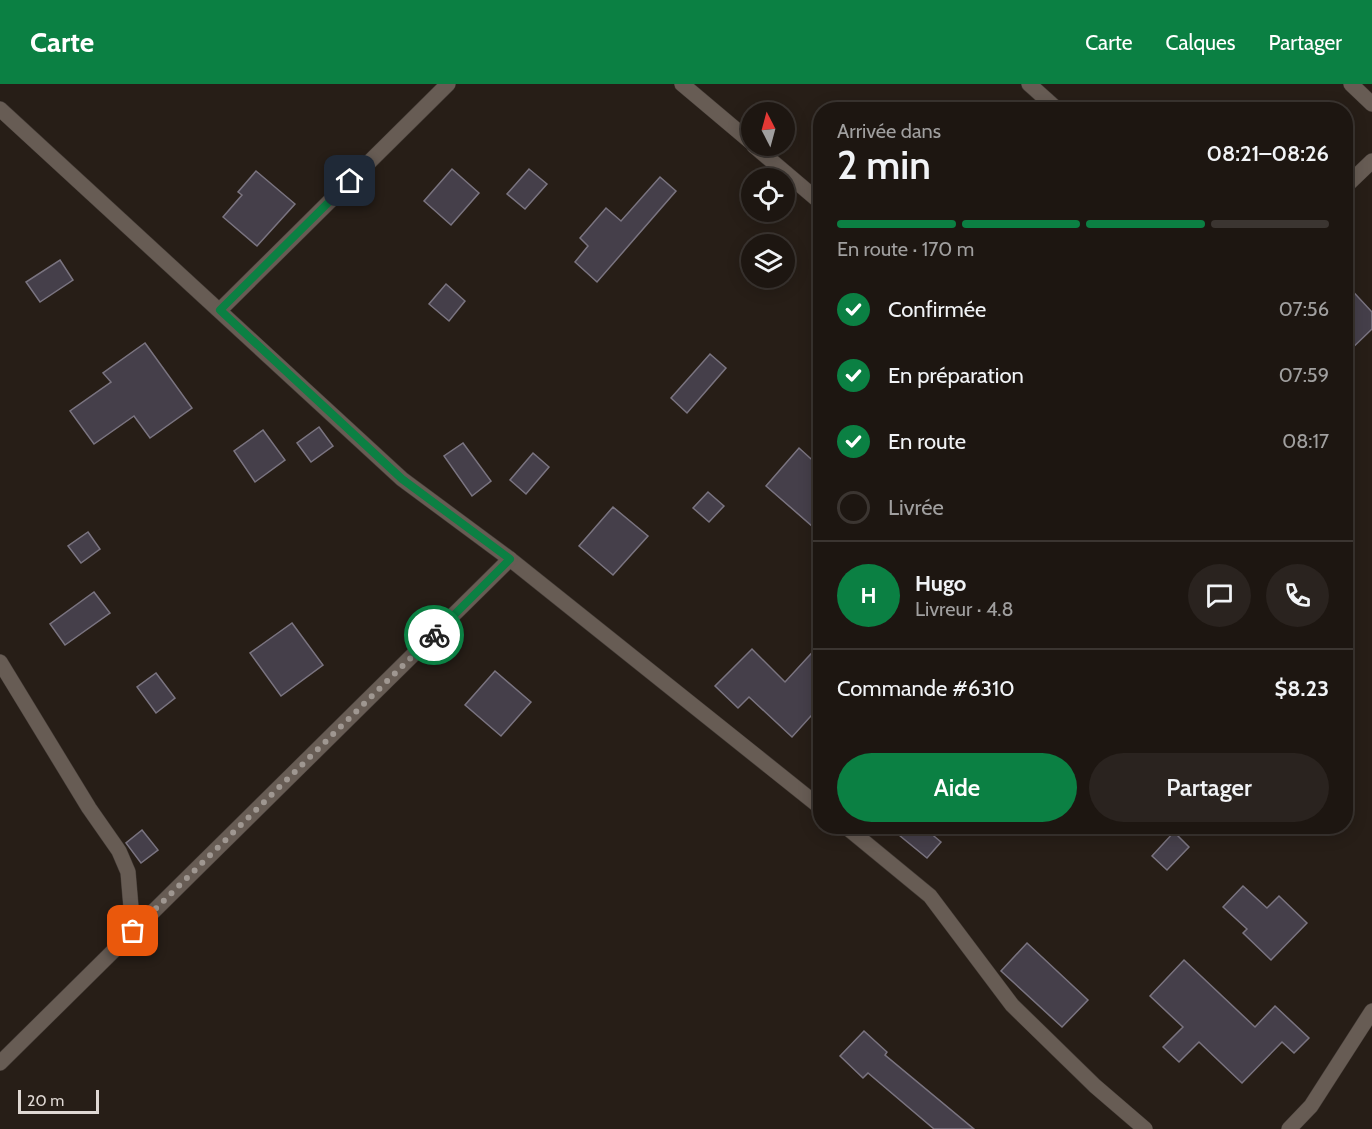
<!DOCTYPE html>
<html lang="fr">
<head>
<meta charset="utf-8">
<style>
	:root { --surface:#1d1611; --page:#2a231f; --text:#f1f3f6; --muted:#a09f9f; --line:#3b3531; --accent:#0b8043 }
	body { margin:0; font-family:Cabin,sans-serif; background:var(--page); color:var(--text); height:100vh; display:flex; flex-direction:column; font-size:22px; white-space:nowrap }
	* { box-sizing:border-box; margin:0 }
	p { font-size:20px; color:var(--muted) }
	.icon { flex:none; width:33px; height:33px; fill:none; stroke:currentColor; stroke-width:2; stroke-linecap:round; stroke-linejoin:round }
	.map { position:relative; flex:1; overflow:hidden }
	.sheet { position:absolute; left:813px; top:18px; width:540px; height:732px; display:flex; flex-direction:column; background:var(--surface); border-radius:24px; box-shadow:0 3px 15px #0003,0 0 0 2px var(--line) }
	.sheet>* { flex:none }
	.needle { width:39px; rotate:354deg }
	.fabs { position:absolute; left:741px; top:18px; display:grid; gap:12px }
	.fabs a { display:grid; place-items:center; width:54px; height:54px; border-radius:50%; background:var(--surface); box-shadow:0 3px 15px #0003,0 0 0 2px var(--line); font-size:30px }
	.scale { position:absolute; left:18px; bottom:15px; width:81px; box-sizing:border-box; padding-left:6px; border:3px solid #dfd8d3; border-top:0; font-size:16px; line-height:21px; white-space:nowrap; color:#dfd8d3; -webkit-text-stroke:4px #271e17; paint-order:stroke }
	.pin { position:absolute; display:grid; place-items:center; width:51px; height:51px; color:#fff; margin:-26px; border-radius:12px; box-shadow:0 3px 9px #0006 }
	.courier { position:absolute; display:grid; place-items:center; width:60px; height:60px; margin:-30px; border:4px solid #0b8043; border-radius:50%; background:#fff; color:#222; box-shadow:0 2px 8px #0007 }
	.headline em { font-style:normal; font-weight:600 }
	.headline div { display:flex; flex-direction:column-reverse }
	.headline { display:flex; align-items:center; justify-content:space-between; height:102px; padding:0 24px }
	h1 { font-size:39px; font-weight:600; line-height:45px }
	.bar { display:grid; grid-template-columns:repeat(4,1fr); gap:9px 6px; align-content:center; height:72px; padding:0 24px }
	.bar i { height:8px; border-radius:4px; background:var(--line) }
	.bar .on { background:var(--accent) }
	.bar p { grid-column:span 4 }
	.line { display:flex; align-items:center; gap:15px; padding:0 24px; border-top:2px solid var(--line) }
	.line div { flex:1 }
	.round { display:grid; place-items:center; flex:none; width:63px; height:63px; border-radius:32px; background:var(--page) }
	ol { padding:0 24px; list-style:none }
	li { display:flex; align-items:center; gap:18px; height:66px }
	li p { margin-inline-start:auto }
	li .icon { padding:6px; border-radius:50%; background:var(--accent); color:#fff; stroke-width:4 }
	li:last-child { color:var(--muted) }
	li i { width:33px; height:33px; border:3px solid var(--line); border-radius:50% }
	.cta { display:flex; gap:12px; margin-top:auto; padding:12px 24px }
	.cta a { flex:1; height:69px; border-radius:36px; background:var(--accent); color:#fff; font-size:24px; font-weight:600; line-height:69px; text-align:center }
	.cta a+a { background:var(--page); color:var(--text) }
	header { display:flex; align-items:center; gap:36px; box-sizing:border-box; height:84px; padding:0 30px; background:var(--accent); color:#fff }
	header strong { font-size:28px }
	nav { display:flex; gap:33px; margin-inline-start:auto; font-size:21px }
	.map>svg:first-child { display:block }
	.building { fill:#453f4a; stroke:#7a7480; stroke-width:1.5 }
	.lines { fill:none; stroke-linecap:round; stroke-linejoin:round }
	.minor-casing { stroke:#423a35; stroke-width:16 }
	.minor { stroke:#675c54; stroke-width:15 }
	.done { stroke:#9f9791; stroke-width:6; stroke-dasharray:0 10.8 }
	.route { stroke:#0b8043; stroke-width:8 }
</style>
</head>
<body>
<header>
<strong>Carte</strong>
<nav><a>Carte</a><a>Calques</a><a>Partager</a></nav>
</header>
<div class="map">
<svg width="1372" height="1045" viewBox="0 0 1372 1045">
	<rect width="100%" height="100%" fill="#271e17"/>
	<g class="building">
		<polygon points="452,85 479,109 451,141 424,117"/>
		<polygon points="529,85 547,100 525,125 507,110"/>
		<polygon points="256,87 295,120 257,162 223,133 242,111 238,108"/>
		<polygon points="660,93 676,107 597,198 575,178 588,162 580,154 606,124 621,137"/>
		<polygon points="60,176 73,196 40,218 26,198"/>
		<polygon points="446,200 465,217 449,237 429,220"/>
		<polygon points="1346,200 1372,228 1372,245 1346,270"/>
		<polygon points="145,259 192,324 150,354 134,332 94,360 70,327 111,298 103,289"/>
		<polygon points="710,270 726,284 687,329 671,314"/>
		<polygon points="319,343 333,362 311,378 297,359"/>
		<polygon points="263,346 285,376 255,398 234,367"/>
		<polygon points="463,359 491,397 472,412 444,372"/>
		<polygon points="799,364 820,383 820,449 766,402"/>
		<polygon points="533,369 549,383 526,410 510,396"/>
		<polygon points="708,408 724,422 709,438 693,424"/>
		<polygon points="613,423 648,452 613,491 579,462"/>
		<polygon points="88,448 100,465 81,479 68,462"/>
		<polygon points="94,508 110,529 65,561 50,540"/>
		<polygon points="292,539 323,581 281,612 250,569"/>
		<polygon points="820,560 820,622 792,653 749,613 738,624 715,602 752,565 785,598"/>
		<polygon points="495,587 531,618 501,652 465,621"/>
		<polygon points="156,589 175,614 156,629 137,603"/>
		<polygon points="888,742 922,742 941,758 927,774"/>
		<polygon points="142,746 158,766 141,779 126,759"/>
		<polygon points="1174,748 1189,763 1167,786 1152,772"/>
		<polygon points="1243,802 1267,824 1279,812 1307,839 1271,876 1243,849 1247,845 1223,823"/>
		<polygon points="1027,859 1088,916 1062,943 1001,887"/>
		<polygon points="1184,876 1255,943 1275,922 1309,954 1294,969 1282,958 1242,999 1199,958 1179,978 1163,963 1183,943 1150,912"/>
		<polygon points="864,947 887,968 885,971 974,1045 934,1045 868,989 863,994 840,972"/>
	</g>
	<g class="lines">
		<defs>
			<g id="minor">
				<polyline points="682,0 752,59"/>
				<polyline points="1029,0 1058,26"/>
				<polyline points="1351,0 1372,20"/>
				<polyline points="0,25 402,395 510,475 820,723"/>
				<polyline points="754,62 820,118"/>
				<polyline points="1346,102 1372,77"/>
				<polyline points="220,226 448,0"/>
				<polyline points="0,578 89,724 119,767 128,788 133,847"/>
				<polyline points="845,742 930,812 1012,921 1095,1002 1145,1045"/>
				<polyline points="0,979 510,475"/>
				<polyline points="1289,1045 1311,1022 1372,927"/>
			</g>
		</defs>
		<use href="#minor" class="minor-casing"/>
		<use href="#minor" class="minor"/>
	</g>
	<g class="lines">
		<polyline class="done" points="133,847 434,551"/>
		<polyline class="route" points="350,97 220,226 402,395 510,475 434,551"/>
	</g>
</svg>
<div class="fabs">
<a><svg class="needle" viewBox="-14 -14 28 28"><path d="M0-13l5 13h-10z" fill="#e53935"/><path d="M0 13l5-13h-10z" fill="#a09f9f"/></svg></a>
<a><svg class="icon" aria-label="locate" viewBox="0 0 24 24"><circle cx="12" cy="12" r="6"/><path d="M12 2v4M12 18v4M2 12h4M18 12h4"/></svg></a>
<a><svg class="icon" aria-label="layers" viewBox="0 0 24 24"><path d="M12 4l9 5-9 5-9-5zM3 14l9 5 9-5"/></svg></a>
</div>
<div class="scale">20 m</div>
<div class="pin" style="left:133px;top:847px;background:#ea580c"><svg class="icon" aria-label="bag" viewBox="0 0 24 24"><path d="M5 8h14l-1 12H6zM9 8a3 3 0 0 1 6 0"/></svg></div>
<div class="pin" style="left:350px;top:97px;background:#1f2937"><svg class="icon" aria-label="home" viewBox="0 0 24 24"><path d="M3 11l9-7 9 7M6 9v11h12V9"/></svg></div>
<div class="courier" style="left:434px;top:551px"><svg class="icon" aria-label="bike" viewBox="0 0 24 24"><circle cx="6" cy="16" r="4"/><circle cx="18" cy="16" r="4"/><path d="M6 16l4-8h5l3 8M10 8l3 8H6M13 5h3"/></svg></div>
<section class="sheet">
<div class="headline"><div><h1>2 min</h1><p>Arrivée dans</p></div><em>08:21–08:26</em></div>
<div class="bar"><i class="on"></i><i class="on"></i><i class="on"></i><i></i><p>En route · 170 m</p></div>
<ol>
<li><svg class="icon" aria-label="check" viewBox="0 0 24 24"><path d="M5 12l5 5 9-10"/></svg>Confirmée<p>07:56</p></li>
<li><svg class="icon" aria-label="check" viewBox="0 0 24 24"><path d="M5 12l5 5 9-10"/></svg>En préparation<p>07:59</p></li>
<li><svg class="icon" aria-label="check" viewBox="0 0 24 24"><path d="M5 12l5 5 9-10"/></svg>En route<p>08:17</p></li>
<li><i></i>Livrée</li>
</ol>
<div class="line" style="height:108px"><b class="round" style="background:var(--accent);color:#fff">H</b><div><b>Hugo</b><p>Livreur · 4.8</p></div><a class="round"><svg class="icon" aria-label="chat" viewBox="0 0 24 24"><path d="M4 5h16v11H9l-5 4z"/></svg></a><a class="round"><svg class="icon" aria-label="phone" viewBox="0 0 24 24"><path d="M5 4h4l2 5-3 2q2 4 5 5l2-3 5 2v4C11 20 4 13 5 4z"/></svg></a></div>
<div class="line" style="height:78px"><div>Commande #6310</div><b>$8.23</b></div>
<div class="cta"><a>Aide</a><a>Partager</a></div>
</section>
</div>
</body>
</html>
